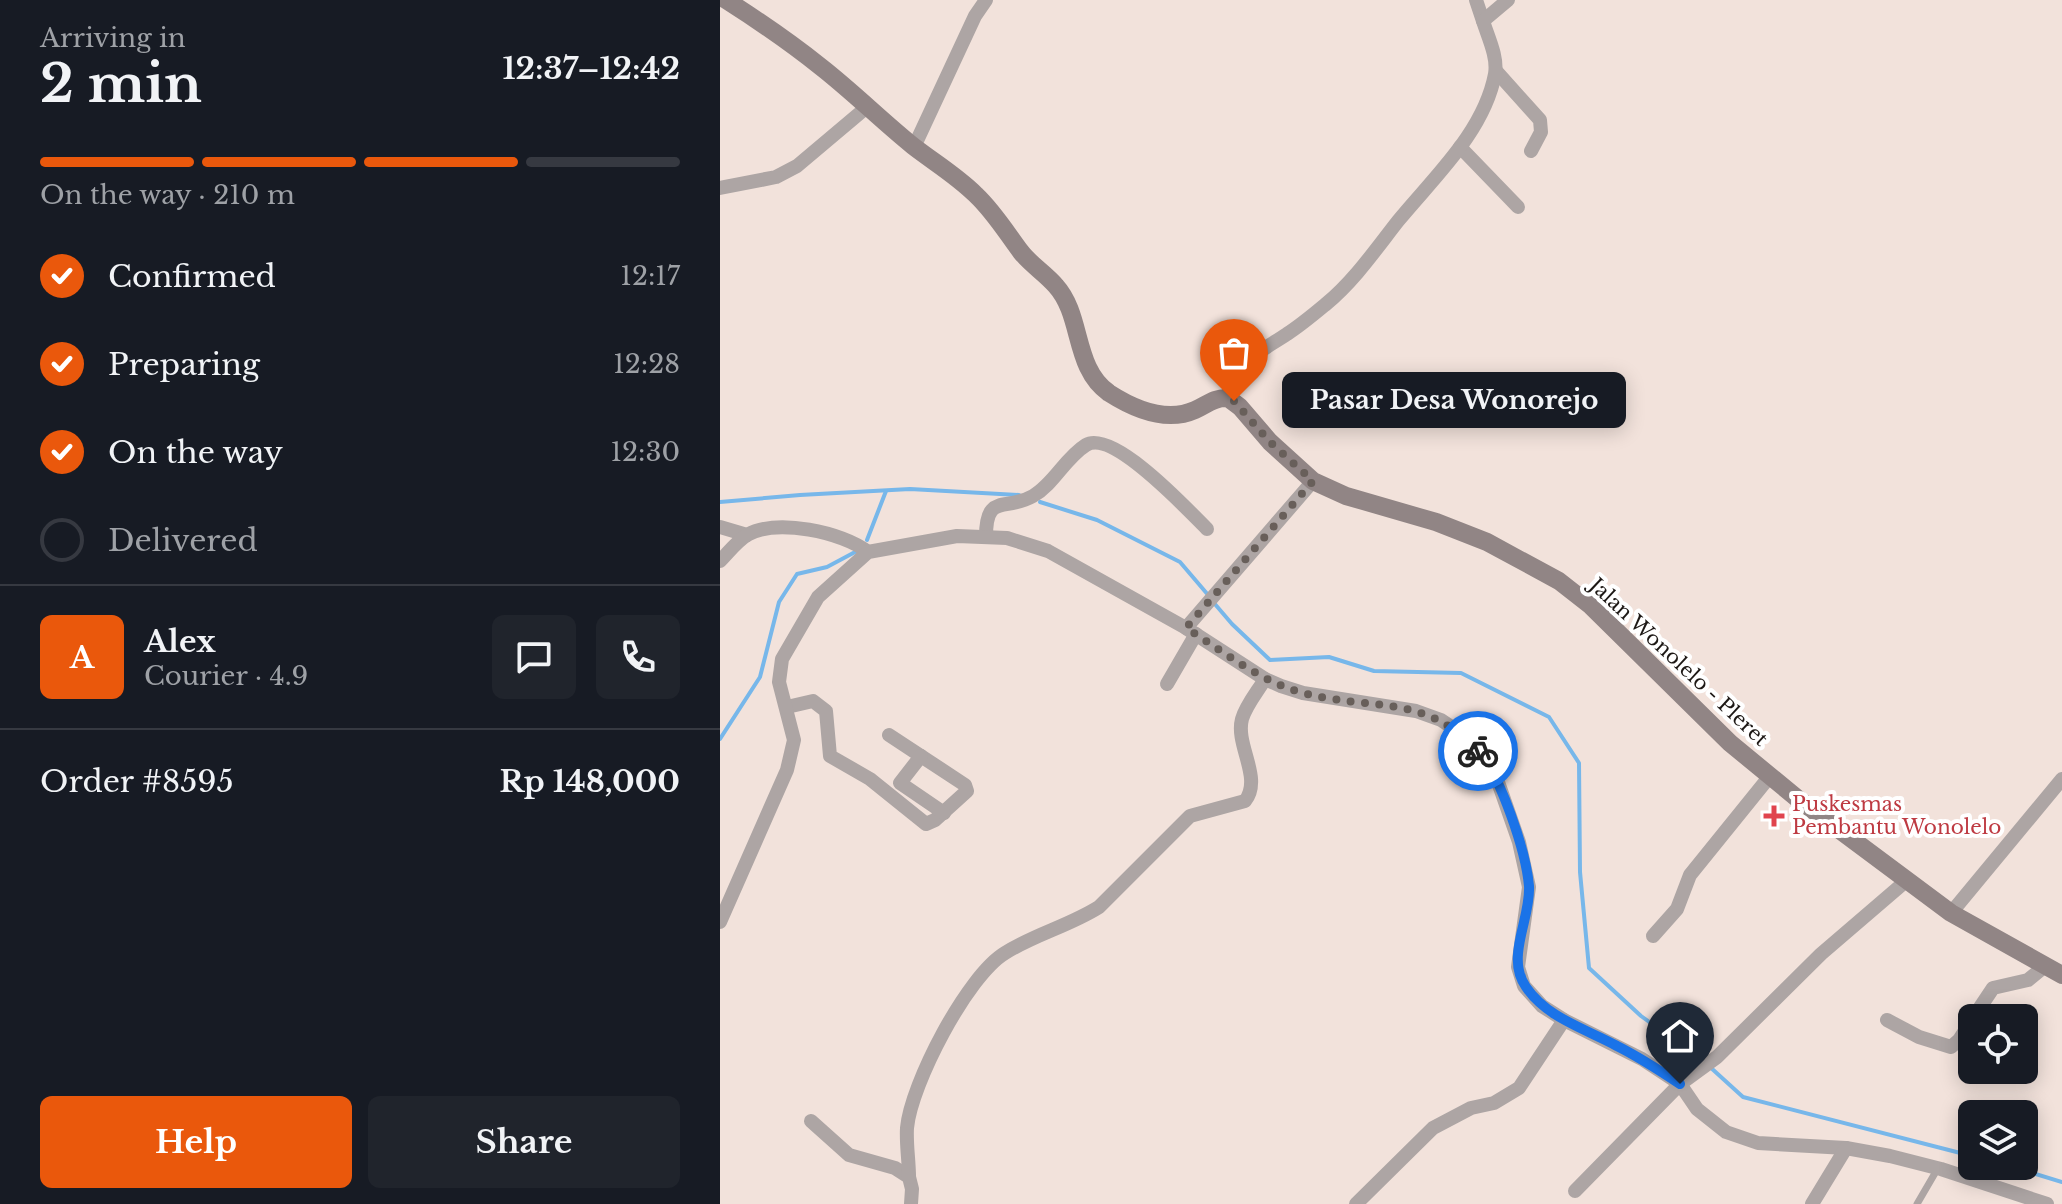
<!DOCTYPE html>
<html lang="en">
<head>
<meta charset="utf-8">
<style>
	:root { --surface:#171b24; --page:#20242c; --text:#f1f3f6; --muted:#9ea1a6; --line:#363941; --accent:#ea580c }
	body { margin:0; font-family:"Libre Baskerville",serif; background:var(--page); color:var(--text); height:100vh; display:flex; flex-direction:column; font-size:30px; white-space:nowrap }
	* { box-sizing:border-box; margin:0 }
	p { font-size:26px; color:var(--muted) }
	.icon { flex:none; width:44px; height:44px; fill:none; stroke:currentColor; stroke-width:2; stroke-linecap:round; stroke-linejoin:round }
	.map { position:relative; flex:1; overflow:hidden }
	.side { display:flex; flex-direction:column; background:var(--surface); width:720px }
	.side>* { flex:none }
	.fabs { position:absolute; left:1238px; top:1004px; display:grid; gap:16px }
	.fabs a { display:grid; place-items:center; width:80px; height:80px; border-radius:12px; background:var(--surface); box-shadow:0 4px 20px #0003; font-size:40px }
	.pin { position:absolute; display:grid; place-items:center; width:68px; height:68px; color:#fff; margin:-82px -34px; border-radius:50% 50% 50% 0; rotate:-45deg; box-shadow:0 0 8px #0007 }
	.pin .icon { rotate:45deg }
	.courier { position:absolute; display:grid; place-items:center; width:80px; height:80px; margin:-40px; border:6px solid #1a73e8; border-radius:50%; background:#fff; color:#222; box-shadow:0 2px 10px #0007 }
	.bubble { position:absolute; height:56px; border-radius:12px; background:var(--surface); box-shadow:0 4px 20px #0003; font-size:26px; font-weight:700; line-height:56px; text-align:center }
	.overview em { font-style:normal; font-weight:700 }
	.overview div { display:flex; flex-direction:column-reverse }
	.overview { display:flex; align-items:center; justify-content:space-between; height:136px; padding:0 40px }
	h1 { font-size:52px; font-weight:700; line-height:60px }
	.bar { display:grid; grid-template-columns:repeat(4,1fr); gap:12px 8px; align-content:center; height:96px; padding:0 40px }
	.bar i { height:10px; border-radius:6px; background:var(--line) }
	.bar .selected { background:var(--accent) }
	.bar p { grid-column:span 4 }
	.line { display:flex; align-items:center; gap:20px; padding:0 40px; border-top:2px solid var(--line) }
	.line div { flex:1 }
	.round { display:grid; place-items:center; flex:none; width:84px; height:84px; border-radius:12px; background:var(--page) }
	ol { padding:0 40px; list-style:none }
	li { display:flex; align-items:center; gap:24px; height:88px }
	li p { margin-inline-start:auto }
	li .icon { padding:8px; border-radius:50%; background:var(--accent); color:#fff; stroke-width:4 }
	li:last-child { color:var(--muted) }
	li i { width:44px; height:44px; border:4px solid var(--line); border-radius:50% }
	.cta { display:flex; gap:16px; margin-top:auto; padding:16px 40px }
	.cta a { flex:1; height:92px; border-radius:12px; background:var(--accent); color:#fff; font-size:32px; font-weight:700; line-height:92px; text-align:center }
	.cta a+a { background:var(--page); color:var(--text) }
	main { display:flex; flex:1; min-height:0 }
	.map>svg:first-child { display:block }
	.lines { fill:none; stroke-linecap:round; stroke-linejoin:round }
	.stream { stroke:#77b7ea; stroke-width:4 }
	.lane { stroke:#ada5a4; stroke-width:7 }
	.street { stroke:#ada5a4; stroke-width:14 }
	.secondary { stroke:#918585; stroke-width:18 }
	.done { stroke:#685f5a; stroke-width:8; stroke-dasharray:0 14.4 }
	.route { stroke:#1a73e8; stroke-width:10 }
	.health-dot { fill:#e0444e; stroke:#fff; stroke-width:3 }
	.labels { text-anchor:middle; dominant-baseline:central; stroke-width:8; stroke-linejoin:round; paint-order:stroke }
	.street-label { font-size:20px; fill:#1d1815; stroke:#fff }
	.health-label { font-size:20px; fill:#be3a42; stroke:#fff; text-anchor:start }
</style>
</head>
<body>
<main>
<section class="side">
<div class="overview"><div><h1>2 min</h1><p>Arriving in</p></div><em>12:37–12:42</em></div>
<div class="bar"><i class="selected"></i><i class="selected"></i><i class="selected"></i><i></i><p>On the way · 210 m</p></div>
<ol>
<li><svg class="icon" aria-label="check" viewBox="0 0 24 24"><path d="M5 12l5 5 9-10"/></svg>Confirmed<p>12:17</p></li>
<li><svg class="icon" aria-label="check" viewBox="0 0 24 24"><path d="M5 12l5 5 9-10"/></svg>Preparing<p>12:28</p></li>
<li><svg class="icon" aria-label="check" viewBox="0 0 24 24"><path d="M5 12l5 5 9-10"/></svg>On the way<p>12:30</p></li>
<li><i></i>Delivered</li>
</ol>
<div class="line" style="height:144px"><b class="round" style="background:var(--accent);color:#fff">A</b><div><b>Alex</b><p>Courier · 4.9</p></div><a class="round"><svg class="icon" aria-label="chat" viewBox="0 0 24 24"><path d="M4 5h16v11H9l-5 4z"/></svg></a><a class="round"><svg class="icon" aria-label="phone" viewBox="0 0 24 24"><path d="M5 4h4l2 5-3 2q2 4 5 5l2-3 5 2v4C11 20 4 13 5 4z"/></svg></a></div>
<div class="line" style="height:104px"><div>Order #8595</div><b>Rp 148,000</b></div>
<div class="cta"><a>Help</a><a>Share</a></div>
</section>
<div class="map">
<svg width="1342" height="1204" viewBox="0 0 1342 1204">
	<rect width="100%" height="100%" fill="#f2e2db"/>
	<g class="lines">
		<g class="stream">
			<polyline points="0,502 80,495 190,489 299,495"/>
			<polyline points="320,502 377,520 460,562 489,596"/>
			<polyline points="147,540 166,491"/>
			<polyline points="494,603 512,624 550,660 609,657 654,671 741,673 829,717 859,763 860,872 869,968 921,1016 983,1061"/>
			<polyline points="0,739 40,677 59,602 77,574 107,567 137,551"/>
			<polyline points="990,1067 1023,1097 1252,1156"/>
			<polyline points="1289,1166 1342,1182"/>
		</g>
		<polyline class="lane" points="1197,1204 1218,1168"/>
		<g class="street">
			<polyline points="756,0 763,21"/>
			<polyline points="776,71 820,120 821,132 811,151"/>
			<polyline points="194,147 255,16 266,0"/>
			<polyline points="740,147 798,207"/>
			<polyline points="0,188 56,177 77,166 147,107"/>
			<path d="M508,398C510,364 542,351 567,334C581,325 594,314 606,304C634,281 656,249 678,221C714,177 764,132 775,74C778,57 768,37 763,21L788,0"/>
			<polyline points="0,527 27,535"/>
			<path d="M266,537C266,492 285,512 313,496C334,484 345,458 366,445C393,429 468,510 487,529"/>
			<path d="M0,561C8,553 17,541 27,535C57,518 122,532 148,552"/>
			<polyline points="466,628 593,481"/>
			<polyline points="447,684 476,634"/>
			<polyline points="67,707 93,701 106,711 110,756 150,779 206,824 215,820 247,791 245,785 169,735"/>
			<polyline points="201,756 180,783 224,813"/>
			<polyline points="1231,913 1342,779"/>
			<polyline points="0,922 67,770 74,740 59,682 62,659 98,597 148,552 237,536 287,538 328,551 466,628 545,679 561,686 583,693 696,711 721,720 742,734 763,756 778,782 799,842 809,887 798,967 804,986 822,1006 844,1020 922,1059 960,1084 977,1109 1006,1132 1038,1143 1126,1148 1170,1156 1221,1169 1327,1204"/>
			<polyline points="933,936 957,909 970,875 1050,776"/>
			<polyline points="1253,1018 1273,988 1308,980 1325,966"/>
			<polyline points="1167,1020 1199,1037 1231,1047 1239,1040 1252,1020"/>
			<polyline points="91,1121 129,1155 175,1168 189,1177 192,1189 191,1204"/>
			<path d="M189,1177C189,1161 186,1144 187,1128C191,1084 247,976 285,953C315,934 349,926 379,907L470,816L525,801C543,778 515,745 522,719C526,705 538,691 545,679"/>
			<polyline points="855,1191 960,1084 997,1057 1101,954 1186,881"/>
			<polyline points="636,1204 713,1128 751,1108 774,1103 799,1088 844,1020"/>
			<polyline points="1092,1204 1126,1148"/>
		</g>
		<path class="secondary" d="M6,0C39,21 71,43 101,67C133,92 162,121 193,146C215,163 237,176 256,195C274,212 286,232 301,252C311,265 325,273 336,286C363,316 353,368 389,393C414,409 446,423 475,410C486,405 495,397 508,398L520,407L550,442L593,481L626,496L716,522L767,542L839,581L871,606L1010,743L1078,799L1231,913L1342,975"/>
	</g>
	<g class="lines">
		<path class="done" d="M514,401L550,442L593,481L466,628C503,651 538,680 580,692C649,712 702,691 758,751"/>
		<path class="route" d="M758,751C781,776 806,852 809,886C811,919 785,957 806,987C827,1018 866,1029 897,1046C919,1057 939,1070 960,1084"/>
	</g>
	<path class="health-dot" d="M1050 804h8v8h8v8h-8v8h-8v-8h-8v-8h8z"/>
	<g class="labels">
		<g class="street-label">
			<text transform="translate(959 662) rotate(43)">Jalan Wonolelo - Pleret</text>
		</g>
		<g class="health-label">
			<text x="1072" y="804">Puskesmas<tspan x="1072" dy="23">Pembantu Wonolelo</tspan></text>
		</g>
	</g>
</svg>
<div class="fabs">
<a><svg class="icon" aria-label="locate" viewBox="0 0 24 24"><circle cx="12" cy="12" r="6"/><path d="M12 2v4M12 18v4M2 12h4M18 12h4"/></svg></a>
<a><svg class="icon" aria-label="layers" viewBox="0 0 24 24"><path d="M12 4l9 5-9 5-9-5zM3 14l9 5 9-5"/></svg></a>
</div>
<div class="pin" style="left:514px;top:401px;background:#ea580c"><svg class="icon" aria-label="bag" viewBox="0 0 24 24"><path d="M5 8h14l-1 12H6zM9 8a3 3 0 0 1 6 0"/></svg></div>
<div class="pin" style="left:960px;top:1084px;background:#1f2937"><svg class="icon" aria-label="home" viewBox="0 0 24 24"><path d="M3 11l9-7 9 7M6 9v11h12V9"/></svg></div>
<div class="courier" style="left:758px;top:751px"><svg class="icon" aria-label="bike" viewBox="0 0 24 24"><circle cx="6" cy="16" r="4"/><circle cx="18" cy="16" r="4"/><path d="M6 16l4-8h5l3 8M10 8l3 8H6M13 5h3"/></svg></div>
<div class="bubble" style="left:562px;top:372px;width:344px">Pasar Desa Wonorejo</div>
</div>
</main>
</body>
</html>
